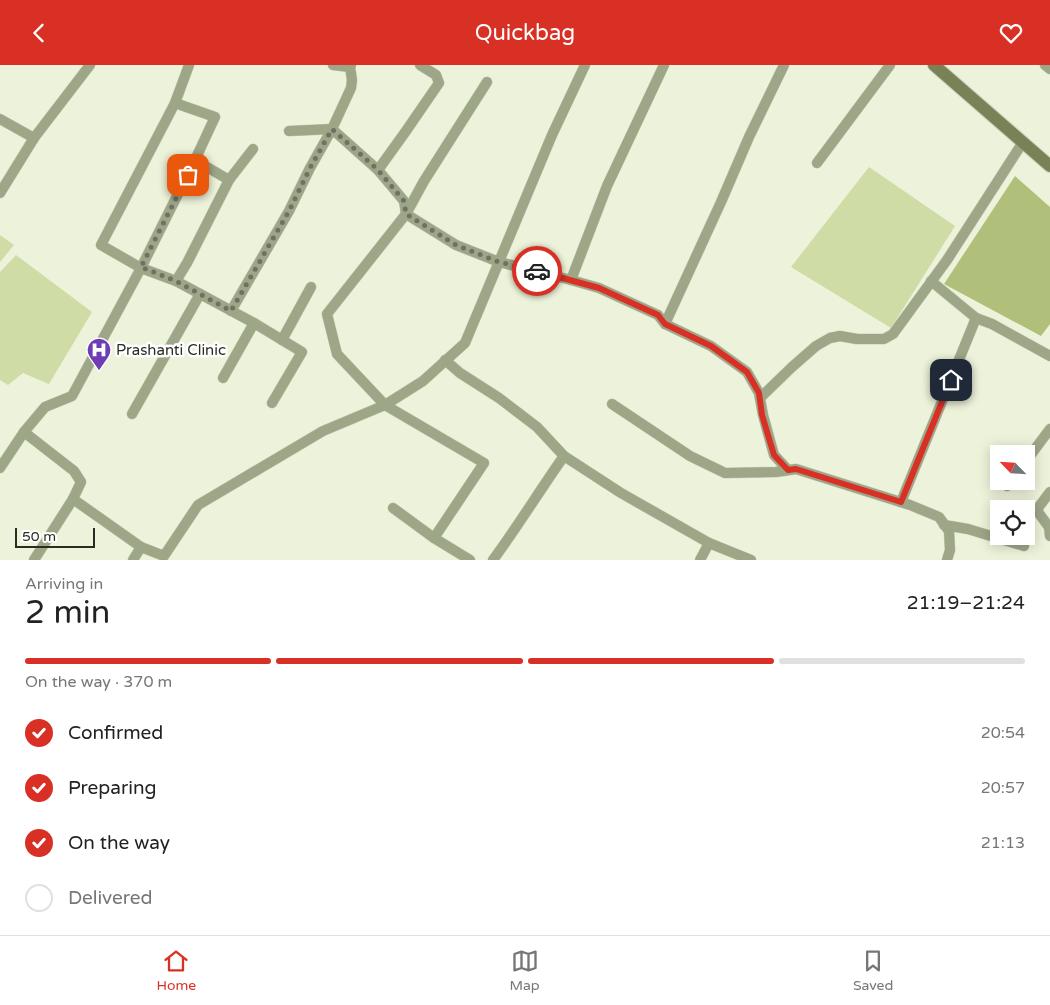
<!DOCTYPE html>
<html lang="en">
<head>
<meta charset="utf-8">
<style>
	:root { --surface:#fff; --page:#f6f6f6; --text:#222; --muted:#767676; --line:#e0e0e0; --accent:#d93025 }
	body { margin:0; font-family:"Varela Round",sans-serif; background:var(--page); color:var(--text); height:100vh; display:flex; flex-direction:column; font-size:19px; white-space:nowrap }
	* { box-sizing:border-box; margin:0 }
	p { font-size:16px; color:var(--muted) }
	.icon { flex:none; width:28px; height:28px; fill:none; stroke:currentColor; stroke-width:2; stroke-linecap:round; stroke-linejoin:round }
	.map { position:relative; height:495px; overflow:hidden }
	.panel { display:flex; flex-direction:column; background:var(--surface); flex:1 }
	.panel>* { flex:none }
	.needle { width:32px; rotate:295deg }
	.controls { position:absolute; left:990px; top:380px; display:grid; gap:10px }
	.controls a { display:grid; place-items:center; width:45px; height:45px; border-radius:0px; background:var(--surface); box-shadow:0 2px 12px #0003; font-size:25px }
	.scale { position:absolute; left:15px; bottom:12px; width:80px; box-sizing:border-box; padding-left:5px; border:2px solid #292c22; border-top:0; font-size:14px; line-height:18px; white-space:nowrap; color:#292c22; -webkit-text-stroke:4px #fff; paint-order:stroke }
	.pin { position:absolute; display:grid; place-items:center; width:42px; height:42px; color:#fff; margin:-21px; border-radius:10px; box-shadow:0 2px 8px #0006 }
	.courier { position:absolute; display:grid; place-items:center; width:50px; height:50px; margin:-25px; border:4px solid #d93025; border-radius:50%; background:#fff; color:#222; box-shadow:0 1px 6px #0007 }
	.head em { font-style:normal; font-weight:600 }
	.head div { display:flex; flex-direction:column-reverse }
	.head { display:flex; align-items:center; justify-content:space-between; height:85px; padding:0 25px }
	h1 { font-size:32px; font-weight:600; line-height:38px }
	.bar { display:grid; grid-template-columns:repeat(4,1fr); gap:8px 5px; align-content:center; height:60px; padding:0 25px }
	.bar i { height:6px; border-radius:4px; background:var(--line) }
	.bar .selected { background:var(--accent) }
	.bar p { grid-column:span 4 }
	ol { padding:0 25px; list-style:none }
	li { display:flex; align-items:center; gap:15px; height:55px }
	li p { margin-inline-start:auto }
	li .icon { padding:5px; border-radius:50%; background:var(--accent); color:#fff; stroke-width:4 }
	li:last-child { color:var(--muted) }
	li i { width:28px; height:28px; border:2px solid var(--line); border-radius:50% }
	header { display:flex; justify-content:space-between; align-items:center; height:65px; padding:0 25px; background:var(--accent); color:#fff; font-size:22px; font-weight:600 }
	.tabs { display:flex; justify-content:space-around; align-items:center; height:70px; border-top:1px solid var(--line); background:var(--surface); font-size:14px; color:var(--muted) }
	.tabs a { display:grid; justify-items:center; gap:2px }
	.tabs .selected { color:var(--accent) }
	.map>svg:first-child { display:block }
	.green { fill:#cfdca5 }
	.water { fill:#b0bf79 }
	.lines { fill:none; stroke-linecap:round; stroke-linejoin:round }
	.street-casing { stroke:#cacfb9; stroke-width:11 }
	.secondary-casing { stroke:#cacfb9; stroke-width:14 }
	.street { stroke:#9ea688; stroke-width:10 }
	.secondary { stroke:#788256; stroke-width:12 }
	.done { stroke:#6e7262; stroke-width:5; stroke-dasharray:0 9 }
	.route { stroke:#d93025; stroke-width:6 }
	.labels { text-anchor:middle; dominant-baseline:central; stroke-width:5; stroke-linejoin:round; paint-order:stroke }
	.poi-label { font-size:15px; fill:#292c22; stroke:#fff; text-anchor:start }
</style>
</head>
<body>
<header><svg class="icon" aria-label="back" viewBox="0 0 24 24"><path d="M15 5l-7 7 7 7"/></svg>Quickbag<svg class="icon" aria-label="heart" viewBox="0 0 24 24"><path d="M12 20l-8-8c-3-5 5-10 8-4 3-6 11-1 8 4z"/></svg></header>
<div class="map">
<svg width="1050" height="495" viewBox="0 0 1050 495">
	<rect width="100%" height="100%" fill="#edf3da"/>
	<g class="green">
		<polygon points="869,102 955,161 891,263 791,202"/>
		<polygon points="0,170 14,180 0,197"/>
		<polygon points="16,190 92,247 49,319 23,308 8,320 0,315 0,207"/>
	</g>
	<polygon class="water" points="1015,111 1050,142 1050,259 1041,271 944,219"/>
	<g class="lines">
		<defs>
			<g id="street">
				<polyline points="189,0 175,38 101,180 141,203 176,216 254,258 302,287 272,338"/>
				<polyline points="333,0 350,2 351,0"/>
				<polyline points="1045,0 1050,4"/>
				<polyline points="175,38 215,52 195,95 229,115 187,198 176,216"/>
				<polyline points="0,54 34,73"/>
				<polyline points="289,66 332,64 378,105 404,136 406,149 456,180 499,197 571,215 599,223 658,250 665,259 711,281 747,307 759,328 763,350 774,390 788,405"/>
				<polyline points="817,98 890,0"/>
				<polyline points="378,105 406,66 439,18 436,10 420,0"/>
				<polyline points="229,115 253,84"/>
				<polyline points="0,128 34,73 90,0"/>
				<polyline points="571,215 607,121 664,0"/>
				<polyline points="931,216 976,253 992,259 1050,291"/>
				<polyline points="231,246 289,146 310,103 332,64 351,23 352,15 350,2"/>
				<polyline points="665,259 721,137 749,72 784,0"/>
				<polyline points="282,275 311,222"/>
				<polyline points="445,295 460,308 499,333 537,362 564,391 621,428 709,478 751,495"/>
				<polyline points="223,313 254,258"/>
				<polyline points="760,333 792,302 816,281 830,273 840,271 857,274 884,274 893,269 947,195 1023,77"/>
				<polyline points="612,339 690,391 725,408 776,407 796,404 910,440 939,452 949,466 950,485 947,495"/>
				<polyline points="132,349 200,229"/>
				<polyline points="24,367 74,406 81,417 73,434 34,495"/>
				<polyline points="1026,396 1050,364"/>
				<polyline points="0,403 24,367 45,342 72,331 141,203 195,95"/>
				<polyline points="1007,421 1011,416"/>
				<polyline points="1050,427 1038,443 1038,447 1049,462 1050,471"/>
				<polyline points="73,434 141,482 164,491 198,440 323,366 385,340 423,316 465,278 552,70 585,0"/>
				<polyline points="901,437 976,253"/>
				<polyline points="393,443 434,473 470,495"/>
				<polyline points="944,460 968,464 1024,481"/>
				<polyline points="434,473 484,398 385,340 337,289 327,249 406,149 424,116 487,17"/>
				<polyline points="133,495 141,482"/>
				<path d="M493,495C518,461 540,425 564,391"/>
				<polyline points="700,495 709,478"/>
			</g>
			<polyline id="secondary" points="934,0 1050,101"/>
		</defs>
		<use href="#street" class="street-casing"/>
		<use href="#secondary" class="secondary-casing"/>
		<use href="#street" class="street"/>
		<use href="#secondary" class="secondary"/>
	</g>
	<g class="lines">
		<polyline class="done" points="188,110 141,202 176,216 231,246 289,146 310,103 332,64 378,105 404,136 406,149 456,180 499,197 537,206"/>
		<polyline class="route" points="537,206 599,223 658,250 665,259 711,281 747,307 759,328 762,350 774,390 788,405 796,404 901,437 951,315"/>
	</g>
	<defs>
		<symbol id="hospital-pin" viewBox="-11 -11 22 30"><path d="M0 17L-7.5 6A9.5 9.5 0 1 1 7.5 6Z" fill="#6e3cb3" stroke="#fff"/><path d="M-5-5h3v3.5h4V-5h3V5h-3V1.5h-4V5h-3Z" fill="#fff"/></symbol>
	</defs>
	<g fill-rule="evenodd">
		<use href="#hospital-pin" x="85" y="271" width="28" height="38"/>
	</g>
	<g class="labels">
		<g class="poi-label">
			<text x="116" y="285">Prashanti Clinic</text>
		</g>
	</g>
</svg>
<div class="controls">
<a><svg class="needle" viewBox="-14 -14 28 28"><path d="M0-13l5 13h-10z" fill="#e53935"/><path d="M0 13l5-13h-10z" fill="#767676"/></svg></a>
<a><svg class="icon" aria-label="locate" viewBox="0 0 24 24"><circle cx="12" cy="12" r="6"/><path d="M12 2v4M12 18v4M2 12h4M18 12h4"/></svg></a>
</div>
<div class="scale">50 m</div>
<div class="pin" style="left:188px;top:110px;background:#ea580c"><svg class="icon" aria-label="bag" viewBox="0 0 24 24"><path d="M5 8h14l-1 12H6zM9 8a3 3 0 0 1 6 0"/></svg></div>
<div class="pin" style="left:951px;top:315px;background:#1f2937"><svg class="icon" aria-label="home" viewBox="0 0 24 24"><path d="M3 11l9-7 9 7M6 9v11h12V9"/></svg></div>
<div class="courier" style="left:537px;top:206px"><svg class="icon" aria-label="car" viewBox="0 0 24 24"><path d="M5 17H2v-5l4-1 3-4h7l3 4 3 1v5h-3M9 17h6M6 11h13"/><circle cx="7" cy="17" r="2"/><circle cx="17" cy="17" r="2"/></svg></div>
</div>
<section class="panel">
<div class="head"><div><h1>2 min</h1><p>Arriving in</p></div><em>21:19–21:24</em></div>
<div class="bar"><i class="selected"></i><i class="selected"></i><i class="selected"></i><i></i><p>On the way · 370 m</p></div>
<ol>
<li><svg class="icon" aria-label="check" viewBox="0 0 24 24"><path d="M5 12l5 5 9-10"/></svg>Confirmed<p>20:54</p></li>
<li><svg class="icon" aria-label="check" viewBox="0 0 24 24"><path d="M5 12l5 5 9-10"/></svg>Preparing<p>20:57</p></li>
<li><svg class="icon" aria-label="check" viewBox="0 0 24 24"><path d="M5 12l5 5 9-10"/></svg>On the way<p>21:13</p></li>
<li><i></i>Delivered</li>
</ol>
</section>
<nav class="tabs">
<a class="selected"><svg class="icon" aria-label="home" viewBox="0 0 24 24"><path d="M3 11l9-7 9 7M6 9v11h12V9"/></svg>Home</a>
<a><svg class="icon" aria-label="map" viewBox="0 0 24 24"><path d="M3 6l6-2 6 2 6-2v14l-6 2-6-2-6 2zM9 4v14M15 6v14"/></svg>Map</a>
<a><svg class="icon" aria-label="saved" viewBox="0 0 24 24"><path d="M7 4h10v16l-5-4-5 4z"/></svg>Saved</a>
</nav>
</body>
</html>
